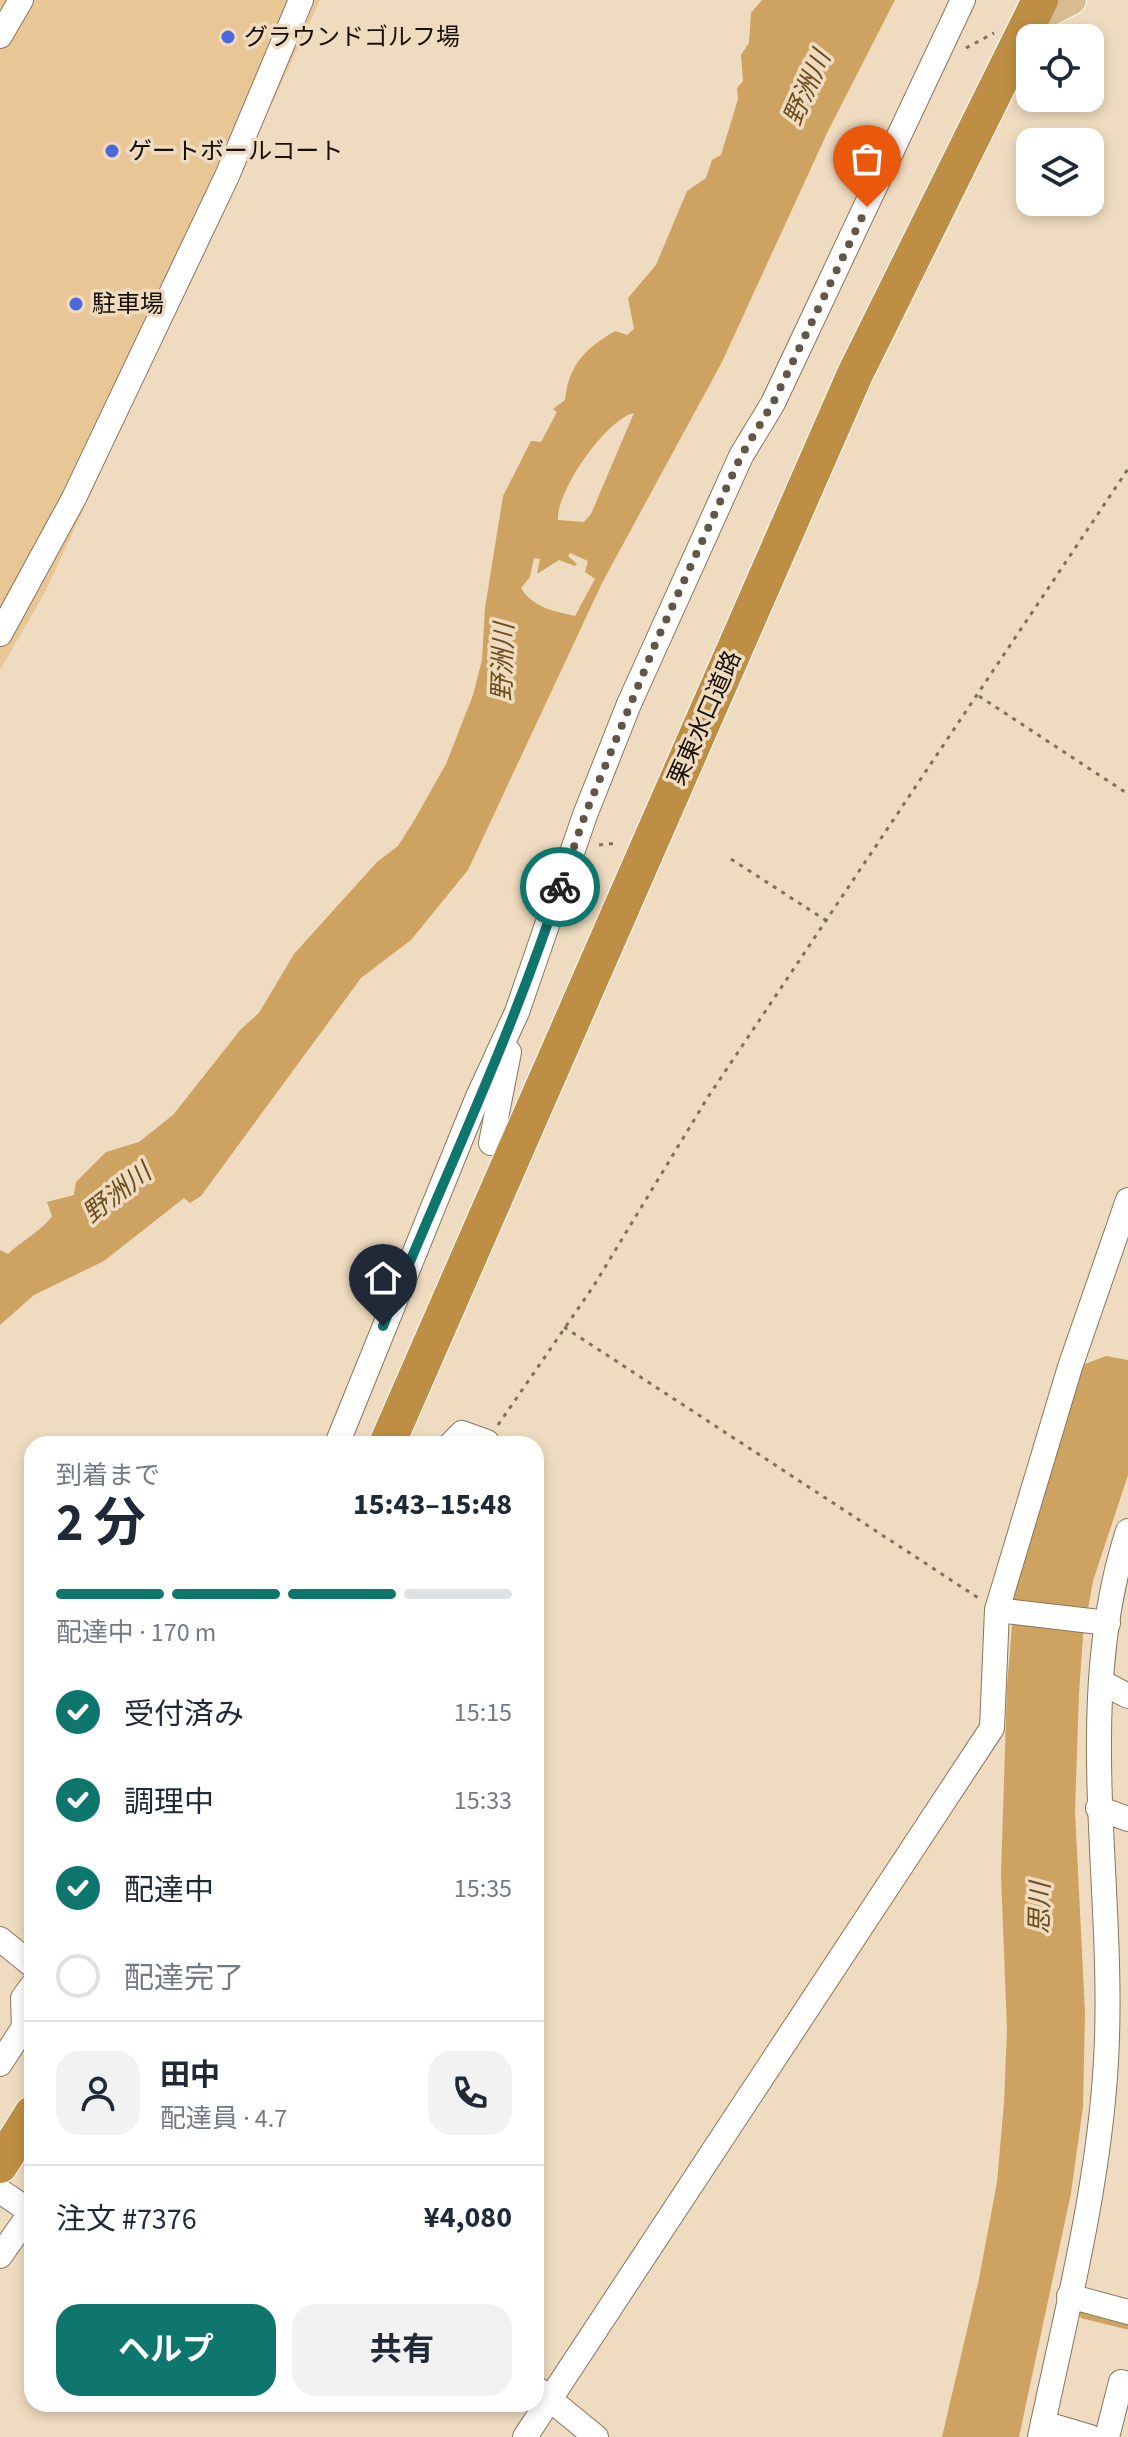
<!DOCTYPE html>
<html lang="ja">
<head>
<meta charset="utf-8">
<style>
	:root { --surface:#fff; --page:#f2f2f3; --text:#1f2937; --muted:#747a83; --line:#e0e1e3; --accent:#0f766e }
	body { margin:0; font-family:"Source Sans 3","Noto Sans JP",sans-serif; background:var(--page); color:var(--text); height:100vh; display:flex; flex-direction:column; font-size:30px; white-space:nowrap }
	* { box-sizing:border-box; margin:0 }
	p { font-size:26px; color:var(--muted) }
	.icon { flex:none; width:44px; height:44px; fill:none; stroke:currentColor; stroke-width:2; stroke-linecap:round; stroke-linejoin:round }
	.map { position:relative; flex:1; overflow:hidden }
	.sheet { position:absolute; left:24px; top:1436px; width:520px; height:976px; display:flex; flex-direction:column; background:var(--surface); border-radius:24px; box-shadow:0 4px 12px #0003 }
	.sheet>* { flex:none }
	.fabs { position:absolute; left:1016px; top:24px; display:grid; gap:16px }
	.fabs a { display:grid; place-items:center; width:88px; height:88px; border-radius:16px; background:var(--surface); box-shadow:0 4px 12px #0003; font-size:40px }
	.pin { position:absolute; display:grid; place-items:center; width:68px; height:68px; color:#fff; margin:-82px -34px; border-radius:50% 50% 50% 0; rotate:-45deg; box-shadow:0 0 8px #0007 }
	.pin .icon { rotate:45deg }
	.courier { position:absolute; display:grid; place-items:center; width:80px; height:80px; margin:-40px; border:6px solid #0f766e; border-radius:50%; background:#fff; color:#222; box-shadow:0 2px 10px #0007 }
	.summary em { font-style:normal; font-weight:700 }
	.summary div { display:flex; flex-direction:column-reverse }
	.summary { display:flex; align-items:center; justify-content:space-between; height:136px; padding:0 32px }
	h1 { font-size:52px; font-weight:700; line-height:60px }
	.bar { display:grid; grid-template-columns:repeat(4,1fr); gap:12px 8px; align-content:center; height:96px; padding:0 32px }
	.bar i { height:10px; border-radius:6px; background:var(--line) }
	.bar .current { background:var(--accent) }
	.bar p { grid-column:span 4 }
	.line { display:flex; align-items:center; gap:20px; padding:0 32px; border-top:2px solid var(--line) }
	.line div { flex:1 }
	.round { display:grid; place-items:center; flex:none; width:84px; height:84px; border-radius:24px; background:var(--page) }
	ol { padding:0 32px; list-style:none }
	li { display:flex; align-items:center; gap:24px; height:88px }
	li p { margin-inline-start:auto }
	li .icon { padding:8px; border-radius:50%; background:var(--accent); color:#fff; stroke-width:4 }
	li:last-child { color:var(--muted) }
	li i { width:44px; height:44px; border:4px solid var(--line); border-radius:50% }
	.primary-button { display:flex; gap:16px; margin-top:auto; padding:16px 32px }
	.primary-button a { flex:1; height:92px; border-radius:24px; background:var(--accent); color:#fff; font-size:32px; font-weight:700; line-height:92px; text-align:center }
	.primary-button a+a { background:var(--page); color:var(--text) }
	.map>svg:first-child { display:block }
	.green { fill:#e8c696 }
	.forest { fill:#cea261; fill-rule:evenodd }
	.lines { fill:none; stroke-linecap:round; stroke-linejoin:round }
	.stream { stroke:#cea261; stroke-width:5 }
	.minor-casing { stroke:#88765d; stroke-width:26 }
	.major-casing { stroke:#fff; stroke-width:32 }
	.highway-casing { stroke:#fff; stroke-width:38 }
	.path { stroke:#7f715f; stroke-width:3; stroke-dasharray:4 6; stroke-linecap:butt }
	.minor { stroke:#fff; stroke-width:24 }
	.major { stroke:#d8bb8f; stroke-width:30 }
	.highway { stroke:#be8e44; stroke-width:36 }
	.done { stroke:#625647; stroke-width:8; stroke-dasharray:0 14.4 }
	.route { stroke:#0f766e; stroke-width:10 }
	.poi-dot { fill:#4d67dc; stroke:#efdbbf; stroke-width:3 }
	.labels { text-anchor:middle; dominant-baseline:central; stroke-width:7; stroke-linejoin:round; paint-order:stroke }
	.poi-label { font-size:24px; fill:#160f06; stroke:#efdbbf; text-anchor:start }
	.street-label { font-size:24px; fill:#160f06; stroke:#efdbbf }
	.water-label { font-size:26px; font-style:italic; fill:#6d4e1d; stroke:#efdbbf }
</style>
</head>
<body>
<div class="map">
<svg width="1128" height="2437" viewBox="0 0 1128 2437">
	<rect width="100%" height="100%" fill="#efdbbf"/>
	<polygon class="green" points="0,0 320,0 45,592 0,670"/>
	<g class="forest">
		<path d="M762,0H895L828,131L722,362L602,583L468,870L411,940L361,978L201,1196L190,1203L184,1198L104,1261L34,1295L0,1325V1250L8,1254C21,1241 43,1230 52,1216L47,1202L74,1195L76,1182L106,1152L139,1142L173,1115L241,1029L259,1013L294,954L377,862L398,846L415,819L446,764L473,695L482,660L485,608L503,496L531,441L541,442L557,412L553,409L565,400C569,364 585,349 615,331L627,335L634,329L628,298L656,265L687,191L706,178L712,160L721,155L738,99L737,88L743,81L741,55L749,43L751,13ZM634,413L591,514L584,522L558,520C556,492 606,419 634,413ZM570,553L588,561L585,572L595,579L575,616C554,611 533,608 521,588L530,577L534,558L540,559L537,574L559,560L575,566L577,564L568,556Z"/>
		<polygon points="1106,1356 1128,1360 1128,1475 1093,1581 1083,1636 1079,1693 1075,1811 1085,2013 1083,2107 1071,2193 1019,2437 942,2437 979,2279 997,2182 1004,2103 1007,2030 1001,1875 1007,1686 1016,1579 1082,1365"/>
	</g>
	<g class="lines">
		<polyline class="stream" points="1081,2311 1083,2316 1128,2327"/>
		<defs>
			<g id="minor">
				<polyline points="0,36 21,0"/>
				<polyline points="0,634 74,498 227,176 301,0"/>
				<polyline points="491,1143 509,1052"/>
				<polyline points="337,1444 477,1099 517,1012 585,815 629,704 741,456 773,403 963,0"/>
				<polyline points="451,1444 462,1433 487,1442"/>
				<polyline points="997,1610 1108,1623"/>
				<polyline points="1101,1682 1128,1696"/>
				<polyline points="1098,1808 1128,1819"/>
				<polyline points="0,1939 32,1965"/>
				<polyline points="0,2064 24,2027 23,1998 32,1986"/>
				<polyline points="0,2191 31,2212 0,2256"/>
				<polyline points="1069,2296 1128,2312"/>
				<polyline points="536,2388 596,2437"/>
				<polyline points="1043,2423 1090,2437"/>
				<polyline points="525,2437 992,1728 997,1610 1070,1367 1128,1200"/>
				<path d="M1040,2437C1066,2314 1099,2187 1106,2061C1116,1885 1072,1703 1128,1531"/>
				<polyline points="1107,2437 1121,2382 1128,2384"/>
			</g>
			<polyline id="major" points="1027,22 1071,0"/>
			<g id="highway">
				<polyline points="387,1444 855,374 1040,0"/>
				<polyline points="0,2165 32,2114"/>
			</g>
		</defs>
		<use href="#minor" class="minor-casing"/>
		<use href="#major" class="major-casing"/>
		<use href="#highway" class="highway-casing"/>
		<g class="path">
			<polyline points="966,48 994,33"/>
			<polyline points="979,696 1128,794"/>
			<polyline points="599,845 618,843"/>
			<polyline points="731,859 827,921"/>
			<polyline points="564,1327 980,1599"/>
			<polyline points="498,1425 593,1287 708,1097 1128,469"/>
		</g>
		<use href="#minor" class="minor"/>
		<use href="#major" class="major"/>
		<use href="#highway" class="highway"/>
	</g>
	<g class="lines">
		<polyline class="done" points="560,887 585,815 657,640 741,456 773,403 867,207"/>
		<path class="route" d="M383,1326C443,1180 511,1037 560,887"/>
	</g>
	<g class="poi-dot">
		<circle cx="228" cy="37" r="8"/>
		<circle cx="112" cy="151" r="8"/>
		<circle cx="76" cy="304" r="8"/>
	</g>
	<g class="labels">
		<g class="poi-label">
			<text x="244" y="37">グラウンドゴルフ場</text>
			<text x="128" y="151">ゲートボールコート</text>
			<text x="92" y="304">駐車場</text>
		</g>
		<g class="street-label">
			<text transform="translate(705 718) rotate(-66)">栗東水口道路</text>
		</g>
		<g class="water-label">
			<text transform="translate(807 88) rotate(-66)">野洲川</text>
			<text transform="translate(503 662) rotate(-88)">野洲川</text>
			<text transform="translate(117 1193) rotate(-38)">野洲川</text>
			<text transform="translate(1040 1908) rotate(-89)">思川</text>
		</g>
	</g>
</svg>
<div class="fabs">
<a><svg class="icon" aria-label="locate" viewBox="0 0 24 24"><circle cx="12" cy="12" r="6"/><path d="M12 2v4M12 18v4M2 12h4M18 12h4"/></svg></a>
<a><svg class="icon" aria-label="layers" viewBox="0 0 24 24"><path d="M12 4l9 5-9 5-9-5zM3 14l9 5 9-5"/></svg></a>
</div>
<div class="pin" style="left:867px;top:207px;background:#ea580c"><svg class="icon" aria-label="bag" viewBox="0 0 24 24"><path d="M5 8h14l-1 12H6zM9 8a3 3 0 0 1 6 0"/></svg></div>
<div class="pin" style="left:383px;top:1326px;background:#1f2937"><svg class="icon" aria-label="home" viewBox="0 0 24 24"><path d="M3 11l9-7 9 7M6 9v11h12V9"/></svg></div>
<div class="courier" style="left:560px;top:887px"><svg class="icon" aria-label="bike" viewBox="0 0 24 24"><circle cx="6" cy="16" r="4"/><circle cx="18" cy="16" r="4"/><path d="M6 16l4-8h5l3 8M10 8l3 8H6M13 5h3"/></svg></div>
<section class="sheet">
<div class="summary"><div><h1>2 分</h1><p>到着まで</p></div><em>15:43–15:48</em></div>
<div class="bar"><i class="current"></i><i class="current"></i><i class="current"></i><i></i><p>配達中 · 170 m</p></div>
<ol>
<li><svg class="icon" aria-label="check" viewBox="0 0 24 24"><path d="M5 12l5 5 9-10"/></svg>受付済み<p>15:15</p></li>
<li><svg class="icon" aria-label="check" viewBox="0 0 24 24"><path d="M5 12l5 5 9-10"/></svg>調理中<p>15:33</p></li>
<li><svg class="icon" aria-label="check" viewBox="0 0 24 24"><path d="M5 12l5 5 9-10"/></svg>配達中<p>15:35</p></li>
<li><i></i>配達完了</li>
</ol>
<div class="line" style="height:144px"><a class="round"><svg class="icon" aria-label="person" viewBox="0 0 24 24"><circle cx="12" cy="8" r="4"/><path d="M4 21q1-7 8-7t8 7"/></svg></a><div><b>田中</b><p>配達員 · 4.7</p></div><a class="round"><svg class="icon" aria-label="phone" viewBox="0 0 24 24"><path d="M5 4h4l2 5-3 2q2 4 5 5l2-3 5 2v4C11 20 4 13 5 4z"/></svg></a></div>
<div class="line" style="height:104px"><div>注文 #7376</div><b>¥4,080</b></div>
<div class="primary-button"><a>ヘルプ</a><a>共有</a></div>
</section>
</div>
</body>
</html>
